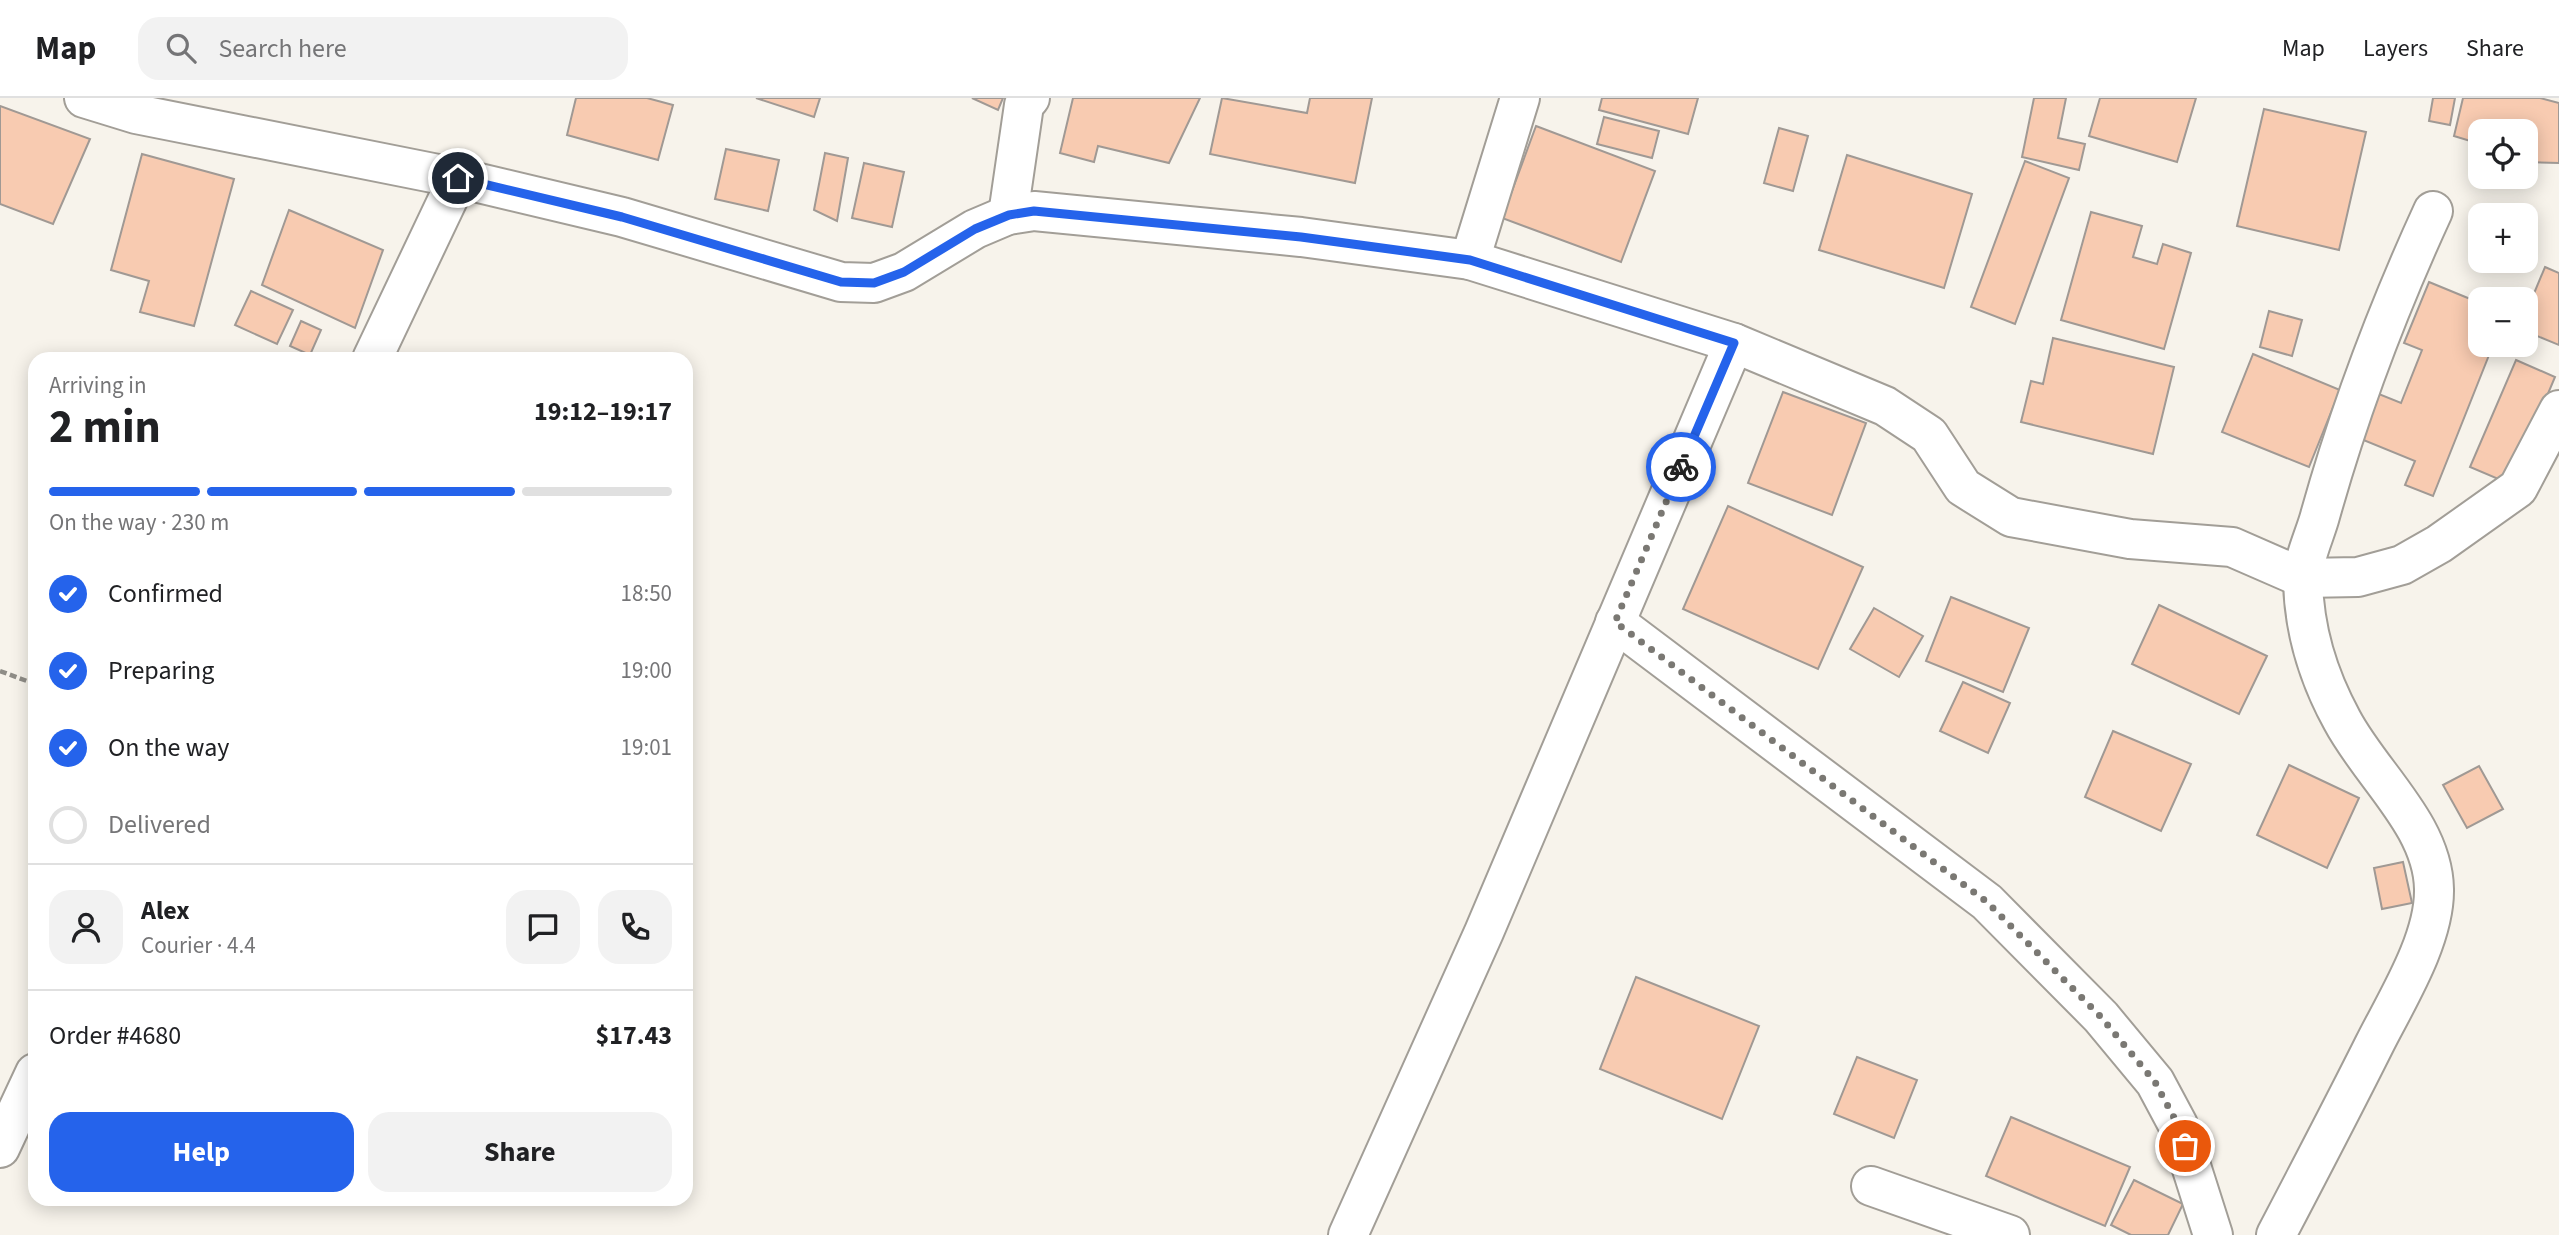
<!DOCTYPE html>
<html lang="en">
<head>
<meta charset="utf-8">
<style>
	:root { --surface:#fff; --page:#f2f2f2; --text:#202124; --muted:#757577; --line:#e0e0e0; --accent:#2563eb }
	body { margin:0; font-family:"Source Sans 3",sans-serif; background:var(--page); color:var(--text); height:100vh; display:flex; flex-direction:column; font-size:26px; white-space:nowrap }
	* { box-sizing:border-box; margin:0 }
	p { font-size:23px; color:var(--muted) }
	.icon { flex:none; width:38px; height:38px; fill:none; stroke:currentColor; stroke-width:2; stroke-linecap:round; stroke-linejoin:round }
	.map { position:relative; flex:1; overflow:hidden }
	.panel { position:absolute; left:28px; top:254px; width:665px; height:854px; display:flex; flex-direction:column; background:var(--surface); border-radius:21px; box-shadow:0 4px 18px #0003 }
	.panel>* { flex:none }
	.fabs { position:absolute; left:2468px; top:21px; display:grid; gap:14px }
	.fabs a { display:grid; place-items:center; width:70px; height:70px; border-radius:14px; background:var(--surface); box-shadow:0 4px 18px #0003; font-size:35px }
	.pin { position:absolute; display:grid; place-items:center; width:60px; height:60px; color:#fff; margin:-30px; border:4px solid #fff; border-radius:50%; box-shadow:0 2px 7px #0007 }
	.courier { position:absolute; display:grid; place-items:center; width:70px; height:70px; margin:-35px; border:5px solid #2563eb; border-radius:50%; background:#fff; color:#222; box-shadow:0 2px 9px #0007 }
	.headline em { font-style:normal; font-weight:700 }
	.headline div { display:flex; flex-direction:column-reverse }
	.headline { display:flex; align-items:center; justify-content:space-between; height:119px; padding:0 21px }
	h1 { font-size:46px; font-weight:700; line-height:52px }
	.bar { display:grid; grid-template-columns:repeat(4,1fr); gap:10px 7px; align-content:center; height:84px; padding:0 21px }
	.bar i { height:9px; border-radius:5px; background:var(--line) }
	.bar .current { background:var(--accent) }
	.bar p { grid-column:span 4 }
	.line { display:flex; align-items:center; gap:18px; padding:0 21px; border-top:2px solid var(--line) }
	.line div { flex:1 }
	.round { display:grid; place-items:center; flex:none; width:74px; height:74px; border-radius:21px; background:var(--page) }
	ol { padding:0 21px; list-style:none }
	li { display:flex; align-items:center; gap:21px; height:77px }
	li p { margin-inline-start:auto }
	li .icon { padding:7px; border-radius:50%; background:var(--accent); color:#fff; stroke-width:4 }
	li:last-child { color:var(--muted) }
	li i { width:38px; height:38px; border:4px solid var(--line); border-radius:50% }
	.primary-button { display:flex; gap:14px; margin-top:auto; padding:14px 21px }
	.primary-button a { flex:1; height:80px; border-radius:21px; background:var(--accent); color:#fff; font-size:28px; font-weight:700; line-height:80px; text-align:center }
	.primary-button a+a { background:var(--page); color:var(--text) }
	header { display:flex; align-items:center; gap:42px; box-sizing:border-box; height:98px; padding:0 35px; background:var(--surface); border-bottom:2px solid var(--line) }
	header strong { font-size:33px }
	nav { display:flex; gap:38px; margin-inline-start:auto; font-size:24px }
	.search { width:490px; height:63px; background:var(--page); display:flex; align-items:center; gap:18px; box-sizing:border-box; padding:0 24px; border-radius:21px; color:var(--muted); font-size:26px }
	.map>svg:first-child { display:block }
	.building { fill:#f8cbb1; stroke:#a09994; stroke-width:2 }
	.lines { fill:none; stroke-linecap:round; stroke-linejoin:round }
	.minor-casing { stroke:#a29e97; stroke-width:42 }
	.path { stroke:#8f8d87; stroke-width:4.5; stroke-dasharray:7 3.5; stroke-linecap:butt }
	.minor { stroke:#fff; stroke-width:38 }
	.done { stroke:#7a7873; stroke-width:7; stroke-dasharray:0 12.6 }
	.route { stroke:#2563eb; stroke-width:9 }
</style>
</head>
<body>
<header>
<strong>Map</strong>
<div class="search"><svg class="icon" aria-label="search" viewBox="0 0 24 24"><circle cx="10" cy="10" r="6"/><path d="M15 15l6 6"/></svg>Search here</div>
<nav><a>Map</a><a>Layers</a><a>Share</a></nav>
</header>
<div class="map">
<svg width="2559" height="1137" viewBox="0 0 2559 1137">
	<rect width="100%" height="100%" fill="#f7f3eb"/>
	<g class="building">
		<polygon points="576,0 647,0 673,7 658,62 567,37"/>
		<polygon points="756,0 820,0 814,19"/>
		<polygon points="972,0 1003,0 998,12"/>
		<polygon points="1073,0 1200,0 1169,65 1098,48 1094,64 1060,55"/>
		<polygon points="1222,0 1307,15 1310,0 1372,0 1355,85 1210,56"/>
		<polygon points="1602,0 1698,0 1688,36 1599,12"/>
		<polygon points="2034,0 2066,0 2058,40 2085,46 2079,72 2022,59"/>
		<polygon points="2100,0 2196,0 2177,64 2089,38"/>
		<polygon points="2433,0 2455,0 2450,27 2429,23"/>
		<polygon points="2463,0 2540,0 2559,5 2559,65 2525,64 2525,33 2480,33 2480,46 2454,38"/>
		<polygon points="0,8 90,41 53,126 0,106"/>
		<polygon points="2264,11 2366,34 2339,152 2237,128"/>
		<polygon points="1604,19 1659,33 1652,60 1597,46"/>
		<polygon points="1536,28 1655,73 1621,164 1502,120"/>
		<polygon points="1779,30 1808,38 1793,93 1764,85"/>
		<polygon points="726,51 779,62 768,113 715,101"/>
		<polygon points="825,55 848,60 837,123 814,112"/>
		<polygon points="142,56 234,81 194,228 140,214 149,183 111,172"/>
		<polygon points="1847,57 1972,96 1944,190 1819,152"/>
		<polygon points="2025,63 2069,80 2015,226 1971,209"/>
		<polygon points="864,65 904,74 892,129 852,120"/>
		<polygon points="289,112 383,152 355,230 262,187"/>
		<polygon points="2091,114 2142,128 2133,159 2157,166 2163,146 2191,155 2164,251 2061,222"/>
		<polygon points="2545,169 2559,175 2559,247 2525,233 2525,217"/>
		<polygon points="2429,184 2480,205 2480,247 2493,247 2433,398 2405,387 2415,363 2356,339 2374,294 2401,305 2422,252 2404,245"/>
		<polygon points="251,193 293,212 277,246 235,227"/>
		<polygon points="2269,213 2302,222 2292,258 2260,249"/>
		<polygon points="301,223 321,232 310,257 290,248"/>
		<polygon points="2053,240 2174,269 2153,356 2021,324 2031,283 2043,286"/>
		<polygon points="2253,256 2340,292 2309,369 2222,334"/>
		<polygon points="2516,262 2555,279 2510,386 2470,369"/>
		<polygon points="1783,294 1866,325 1832,417 1748,385"/>
		<polygon points="1728,408 1863,469 1818,571 1683,511"/>
		<polygon points="1951,499 2029,530 2003,594 1926,563"/>
		<polygon points="2159,507 2267,558 2239,616 2132,566"/>
		<polygon points="1874,510 1923,538 1899,579 1850,551"/>
		<polygon points="1963,584 2010,605 1988,655 1940,633"/>
		<polygon points="2113,633 2191,666 2161,733 2085,699"/>
		<polygon points="2289,667 2359,700 2327,770 2257,737"/>
		<polygon points="2479,668 2503,711 2467,730 2443,687"/>
		<polygon points="2403,764 2412,805 2382,811 2374,770"/>
		<polygon points="1636,879 1759,928 1722,1021 1600,971"/>
		<polygon points="1857,959 1917,982 1894,1040 1834,1016"/>
		<polygon points="2011,1019 2130,1069 2105,1128 1986,1078"/>
		<polygon points="2134,1082 2183,1106 2168,1137 2131,1137 2111,1127"/>
	</g>
	<g class="lines">
		<defs>
			<g id="minor">
				<polyline points="84,0 136,16 458,80 622,119 841,184 874,185 904,174 975,131 1008,117 1034,113 1301,139 1470,162 1734,245 1885,308 1929,337 1963,389 2011,419 2130,441 2232,449 2303,480 2358,479 2402,467 2439,446 2518,390 2559,312"/>
				<polyline points="1008,117 1024,7 1030,0"/>
				<polyline points="1470,162 1520,0"/>
				<polyline points="372,261 458,80"/>
				<polyline points="1615,524 1987,804 2101,919 2155,984 2178,1027 2213,1137"/>
				<polyline points="0,1050 35,975"/>
				<polyline points="1871,1088 2010,1137"/>
				<polyline points="1348,1137 1484,834 1734,245"/>
				<path d="M2276,1137C2309,1074 2342,1011 2374,947C2396,903 2435,842 2434,791C2433,727 2371,677 2342,622C2319,580 2304,532 2303,483C2302,463 2315,437 2320,418C2349,314 2388,211 2433,113"/>
			</g>
		</defs>
		<use href="#minor" class="minor-casing"/>
		<polyline class="path" points="0,573 35,586"/>
		<use href="#minor" class="minor"/>
	</g>
	<g class="lines">
		<polyline class="done" points="1681,369 1615,524 1987,804 2101,919 2155,984 2178,1027 2185,1048"/>
		<polyline class="route" points="458,80 622,119 841,184 874,185 904,174 975,131 1009,117 1034,113 1301,139 1470,162 1734,245 1681,369"/>
	</g>
</svg>
<div class="fabs">
<a><svg class="icon" aria-label="locate" viewBox="0 0 24 24"><circle cx="12" cy="12" r="6"/><path d="M12 2v4M12 18v4M2 12h4M18 12h4"/></svg></a>
<a>+</a>
<a>−</a>
</div>
<div class="pin" style="left:2185px;top:1048px;background:#ea580c"><svg class="icon" aria-label="bag" viewBox="0 0 24 24"><path d="M5 8h14l-1 12H6zM9 8a3 3 0 0 1 6 0"/></svg></div>
<div class="pin" style="left:458px;top:80px;background:#1f2937"><svg class="icon" aria-label="home" viewBox="0 0 24 24"><path d="M3 11l9-7 9 7M6 9v11h12V9"/></svg></div>
<div class="courier" style="left:1681px;top:369px"><svg class="icon" aria-label="bike" viewBox="0 0 24 24"><circle cx="6" cy="16" r="4"/><circle cx="18" cy="16" r="4"/><path d="M6 16l4-8h5l3 8M10 8l3 8H6M13 5h3"/></svg></div>
<section class="panel">
<div class="headline"><div><h1>2 min</h1><p>Arriving in</p></div><em>19:12–19:17</em></div>
<div class="bar"><i class="current"></i><i class="current"></i><i class="current"></i><i></i><p>On the way · 230 m</p></div>
<ol>
<li><svg class="icon" aria-label="check" viewBox="0 0 24 24"><path d="M5 12l5 5 9-10"/></svg>Confirmed<p>18:50</p></li>
<li><svg class="icon" aria-label="check" viewBox="0 0 24 24"><path d="M5 12l5 5 9-10"/></svg>Preparing<p>19:00</p></li>
<li><svg class="icon" aria-label="check" viewBox="0 0 24 24"><path d="M5 12l5 5 9-10"/></svg>On the way<p>19:01</p></li>
<li><i></i>Delivered</li>
</ol>
<div class="line" style="height:126px"><a class="round"><svg class="icon" aria-label="person" viewBox="0 0 24 24"><circle cx="12" cy="8" r="4"/><path d="M4 21q1-7 8-7t8 7"/></svg></a><div><b>Alex</b><p>Courier · 4.4</p></div><a class="round"><svg class="icon" aria-label="chat" viewBox="0 0 24 24"><path d="M4 5h16v11H9l-5 4z"/></svg></a><a class="round"><svg class="icon" aria-label="phone" viewBox="0 0 24 24"><path d="M5 4h4l2 5-3 2q2 4 5 5l2-3 5 2v4C11 20 4 13 5 4z"/></svg></a></div>
<div class="line" style="height:91px"><div>Order #4680</div><b>$17.43</b></div>
<div class="primary-button"><a>Help</a><a>Share</a></div>
</section>
</div>
</body>
</html>
